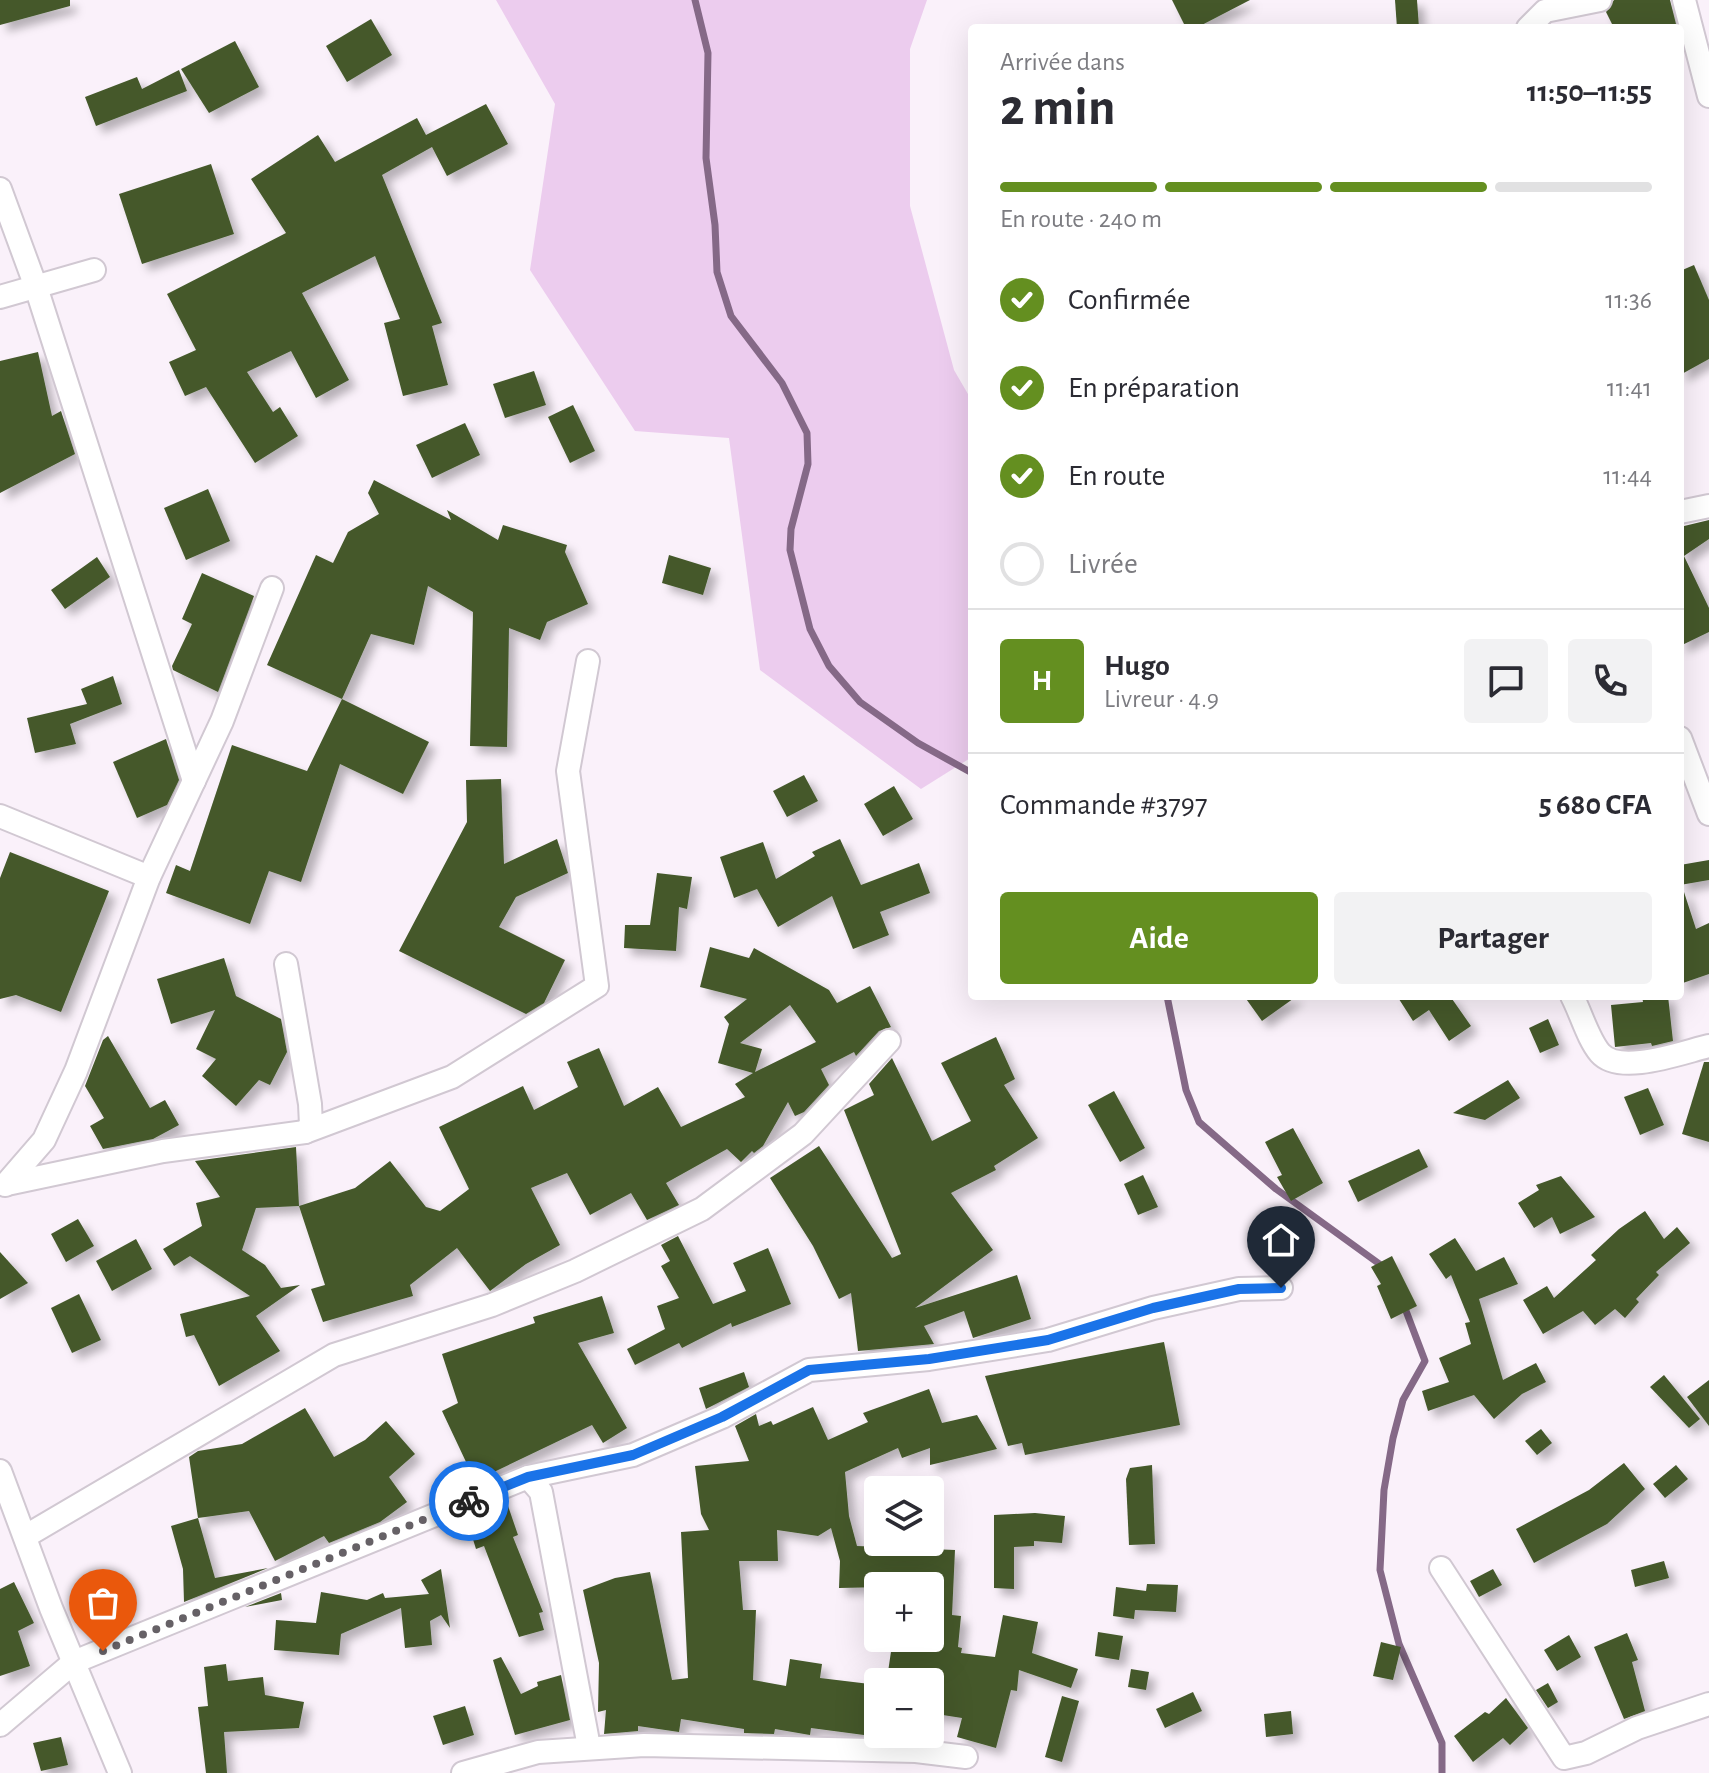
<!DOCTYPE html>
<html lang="fr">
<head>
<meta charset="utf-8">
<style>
	:root { --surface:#fff; --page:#f2f2f3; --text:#2b2b33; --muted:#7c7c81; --line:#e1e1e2; --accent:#648f20 }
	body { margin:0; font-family:"Alegreya Sans",sans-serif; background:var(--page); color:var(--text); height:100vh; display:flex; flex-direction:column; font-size:30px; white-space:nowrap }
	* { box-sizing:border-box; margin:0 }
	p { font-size:26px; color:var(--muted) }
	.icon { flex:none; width:44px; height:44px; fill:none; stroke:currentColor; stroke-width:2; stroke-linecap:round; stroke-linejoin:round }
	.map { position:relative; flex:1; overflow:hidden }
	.drawer { position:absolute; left:968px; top:24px; width:716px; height:976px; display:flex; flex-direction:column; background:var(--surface); border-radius:8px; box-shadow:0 8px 32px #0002 }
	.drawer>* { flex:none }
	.tools { position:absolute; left:864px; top:1476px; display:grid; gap:16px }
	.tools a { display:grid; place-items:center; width:80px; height:80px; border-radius:8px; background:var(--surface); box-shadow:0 8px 32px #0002; font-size:40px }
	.pin { position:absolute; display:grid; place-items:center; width:68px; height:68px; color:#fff; margin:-82px -34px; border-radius:50% 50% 50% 0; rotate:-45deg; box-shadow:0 0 8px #0007 }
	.pin .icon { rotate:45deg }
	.courier { position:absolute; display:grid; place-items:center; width:80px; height:80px; margin:-40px; border:6px solid #1a73e8; border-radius:50%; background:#fff; color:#222; box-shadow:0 2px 10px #0007 }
	.overview em { font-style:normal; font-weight:600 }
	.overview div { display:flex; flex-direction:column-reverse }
	.overview { display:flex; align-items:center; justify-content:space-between; height:136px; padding:0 32px }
	h1 { font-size:52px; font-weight:600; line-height:60px }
	.bar { display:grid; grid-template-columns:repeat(4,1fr); gap:12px 8px; align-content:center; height:96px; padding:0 32px }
	.bar i { height:10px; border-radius:6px; background:var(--line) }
	.bar .current { background:var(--accent) }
	.bar p { grid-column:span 4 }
	.line { display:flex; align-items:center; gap:20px; padding:0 32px; border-top:2px solid var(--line) }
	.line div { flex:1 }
	.round { display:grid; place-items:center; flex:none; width:84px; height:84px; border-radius:8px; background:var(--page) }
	ol { padding:0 32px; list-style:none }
	li { display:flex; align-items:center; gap:24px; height:88px }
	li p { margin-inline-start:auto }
	li .icon { padding:8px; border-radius:50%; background:var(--accent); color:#fff; stroke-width:4 }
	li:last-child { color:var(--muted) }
	li i { width:44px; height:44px; border:4px solid var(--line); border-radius:50% }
	.action { display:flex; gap:16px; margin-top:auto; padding:16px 32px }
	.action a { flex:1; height:92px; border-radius:8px; background:var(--accent); color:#fff; font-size:32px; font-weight:600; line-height:92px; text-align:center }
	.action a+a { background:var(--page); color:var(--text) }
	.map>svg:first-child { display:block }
	.green { fill:#ecccee }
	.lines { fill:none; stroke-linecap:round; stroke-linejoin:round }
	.stream { stroke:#856987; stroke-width:7 }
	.building { fill:#44592b; fill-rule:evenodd; filter:url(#shadow) }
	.minor-casing { stroke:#d1c8d2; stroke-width:26 }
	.minor { stroke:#fff; stroke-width:22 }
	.done { stroke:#666166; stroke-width:8; stroke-dasharray:0 14.4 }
	.route { stroke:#1a73e8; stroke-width:10 }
</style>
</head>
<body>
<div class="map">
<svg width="1709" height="1773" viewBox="0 0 1709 1773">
	<defs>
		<filter id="shadow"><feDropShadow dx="7" dy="7" stdDeviation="4" flood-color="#0004"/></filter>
	</defs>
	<rect width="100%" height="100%" fill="#faf1fa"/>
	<polygon class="green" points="496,0 927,0 910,49 910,206 954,370 972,401 972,757 921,789 760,670 729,438 635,431 530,270 555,104"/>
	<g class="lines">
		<g class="stream">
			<polyline points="695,0 708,53 706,158 715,225 717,272 731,316 782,383 807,433 808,464 791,529 790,550 810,629 829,666 860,702 918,743 972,773"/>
			<polyline points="1167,996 1186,1090 1199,1122 1276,1189 1385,1268"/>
			<polyline points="1403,1303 1425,1361 1403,1400 1393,1438 1384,1490 1380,1570 1399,1644 1442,1743 1442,1773"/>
		</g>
	</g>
	<g class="building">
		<polygon points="0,0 70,0 70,6 0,25"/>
		<polygon points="1172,0 1250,0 1196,28 1186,28"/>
		<polygon points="1395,0 1417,0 1419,28 1397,28"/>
		<polygon points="1614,0 1670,0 1677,28 1614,28 1606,12"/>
		<polygon points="371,19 392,55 347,82 326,46"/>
		<polygon points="235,41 259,87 209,113 181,69"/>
		<polygon points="179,70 187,91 96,126 85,97 137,77 142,89"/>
		<polygon points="486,104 508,144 447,176 432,147 382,175 442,323 432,326 448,385 403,396 384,323 400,319 375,256 302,293 349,380 316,398 291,351 247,372 273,412 280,407 298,436 255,463 206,387 185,396 169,362 196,350 167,294 286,233 251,179 318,135 335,162 417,118 426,135"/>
		<polygon points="211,164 234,234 142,264 119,194"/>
		<polygon points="1694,265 1709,300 1709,359 1680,375 1680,271"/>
		<polygon points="38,352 52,416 61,411 75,454 0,493 0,361"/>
		<polygon points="534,371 546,405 505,418 493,384"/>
		<polygon points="573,405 595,451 570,463 548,417"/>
		<polygon points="465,423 480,455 432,478 416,445"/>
		<polygon points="374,480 451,520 447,510 498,540 503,525 567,545 565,552 588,604 547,622 540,640 509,628 507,747 470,746 473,612 428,586 414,645 371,634 342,699 267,665 316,555 333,563 348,532 379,514 368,493"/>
		<polygon points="208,489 230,541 186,560 164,508"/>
		<polygon points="1709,520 1709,539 1684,556 1709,608 1709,632 1680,646 1680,527"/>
		<polygon points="669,555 711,568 703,595 662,583"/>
		<polygon points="97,557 110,577 65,609 51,590"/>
		<polygon points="202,573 254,596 218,692 173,670 172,666 192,624 182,619"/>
		<polygon points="113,676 122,704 70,724 76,744 35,753 27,718 87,704 81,689"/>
		<polygon points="342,699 429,742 403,794 340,764 301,882 269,871 250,924 166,893 176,865 190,871 232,745 307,771"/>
		<polygon points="166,739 179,780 167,805 137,818 113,762"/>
		<polygon points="804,775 818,801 787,817 773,791"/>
		<polygon points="501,779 504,864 557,839 568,873 516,897 499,927 565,960 544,1003 526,1014 399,951 467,822 466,780"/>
		<polygon points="894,786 913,819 883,836 864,804"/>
		<polygon points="840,839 861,885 919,863 930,893 880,912 889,935 853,949 832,896 778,927 757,889 734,898 720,857 763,842 776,879 815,856 812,852"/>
		<polygon points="10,852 109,891 61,1012 16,995 0,999 0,878"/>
		<polygon points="1709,860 1709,880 1680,885 1680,865"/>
		<polygon points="657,873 692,877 687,909 679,907 676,951 624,948 625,925 650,925"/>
		<polygon points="1680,892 1684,892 1696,929 1709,923 1709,974 1680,984"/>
		<path d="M710,947L749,958L754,948L829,990L837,1003L870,986L891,1027L879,1031L856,1056L854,1052L821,1069L829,1085L804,1112L795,1116L788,1102L763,1146L754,1153L752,1151L741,1162L727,1149L666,1183L679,1205L647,1220L631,1193L590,1215L567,1173L531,1188L560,1245L526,1264L490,1291L457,1248L410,1285L413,1296L323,1322L311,1289L325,1285L299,1206L355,1188L390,1161L426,1207L440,1211L469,1189L439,1127L523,1086L534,1110L578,1087L567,1062L599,1048L624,1106L658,1087L681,1127L745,1097L735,1084L753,1073L718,1063L729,1024L724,1017L747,999L700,987ZM790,1005L816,1042L755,1072L762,1049L740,1043Z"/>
		<polygon points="224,958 236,996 281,1019 287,1052 270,1085 259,1080 236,1106 202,1076 216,1059 196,1049 215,1010 171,1024 157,979"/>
		<polygon points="1244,996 1297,996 1262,1021"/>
		<polygon points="1397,996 1450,996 1471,1026 1449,1041 1429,1010 1413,1021"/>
		<polygon points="1642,996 1668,996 1673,1041 1652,1046 1651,1043 1615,1047 1611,1005 1643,1002"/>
		<polygon points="1548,1019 1559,1045 1540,1053 1529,1028"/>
		<polygon points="108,1036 150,1108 165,1100 179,1125 153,1139 103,1149 90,1126 104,1118 85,1086 103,1040"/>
		<polygon points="996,1037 1015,1079 1004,1085 1038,1138 994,1166 996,1170 951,1193 993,1250 915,1308 1017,1275 1031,1319 973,1338 964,1311 924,1326 934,1344 858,1351 851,1293 839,1299 813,1246 770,1178 819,1146 892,1258 901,1254 844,1110 874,1095 869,1084 892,1058 932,1141 971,1121 941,1063"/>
		<polygon points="1704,1062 1709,1062 1709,1142 1682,1134"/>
		<polygon points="1508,1080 1520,1098 1485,1120 1453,1113"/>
		<polygon points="1648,1088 1664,1125 1640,1135 1624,1097"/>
		<polygon points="1114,1091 1145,1148 1120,1162 1088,1105"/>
		<polygon points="1293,1128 1323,1183 1291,1201 1277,1177 1282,1175 1265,1142"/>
		<polygon points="296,1147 299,1206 256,1208 242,1250 265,1265 281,1288 300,1285 256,1316 280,1351 219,1386 194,1335 186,1337 180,1314 250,1296 190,1256 174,1266 163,1249 202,1226 196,1203 220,1197 195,1161"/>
		<polygon points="1419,1149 1428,1167 1358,1202 1348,1181"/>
		<polygon points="1143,1175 1158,1207 1138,1215 1124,1184"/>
		<polygon points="1561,1176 1595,1217 1560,1234 1552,1217 1534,1228 1518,1203 1539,1190 1536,1185"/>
		<polygon points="1645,1211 1664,1239 1677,1227 1690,1243 1656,1272 1659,1275 1636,1299 1639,1302 1625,1318 1615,1309 1595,1325 1583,1311 1543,1334 1523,1300 1547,1286 1554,1298 1596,1260 1591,1255 1619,1229"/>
		<polygon points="78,1219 94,1246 66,1262 51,1234"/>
		<polygon points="678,1236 713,1304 746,1291 733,1263 768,1248 791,1304 732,1327 731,1323 682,1348 679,1343 635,1365 627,1349 665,1329 657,1306 679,1298 661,1266 670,1261 661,1245"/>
		<polygon points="1455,1238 1476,1271 1504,1257 1518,1284 1479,1299 1503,1380 1536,1363 1546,1382 1522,1394 1494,1419 1474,1395 1428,1411 1422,1391 1449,1382 1439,1358 1471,1344 1465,1323 1470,1322 1451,1275 1446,1279 1429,1254"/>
		<polygon points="136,1239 152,1269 112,1291 96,1261"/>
		<polygon points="0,1252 28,1283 0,1299"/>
		<polygon points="1392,1256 1417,1306 1391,1319 1377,1286 1381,1284 1371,1267"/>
		<polygon points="79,1294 101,1340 72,1353 51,1308"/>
		<polygon points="602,1296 614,1333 578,1343 627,1428 603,1443 592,1425 475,1481 442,1411 458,1403 442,1354 535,1323 533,1317"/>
		<polygon points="1164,1342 1180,1425 1025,1455 1022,1443 1008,1446 985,1376"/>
		<polygon points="744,1372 749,1387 706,1409 699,1388"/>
		<polygon points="1664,1375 1700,1419 1689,1428 1650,1387"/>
		<polygon points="1709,1380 1709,1426 1687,1397"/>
		<polygon points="929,1389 942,1423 977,1415 997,1449 930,1465 930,1448 902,1458 898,1448 845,1472 849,1516 857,1546 955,1550 952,1615 961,1616 958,1647 962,1648 961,1653 995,1657 1003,1615 1038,1622 1032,1653 1078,1669 1071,1688 1019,1670 1017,1691 1011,1690 996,1748 957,1737 962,1718 930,1713 930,1682 921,1682 921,1677 888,1672 893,1638 930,1643 930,1586 839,1588 840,1561 831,1528 818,1536 777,1530 778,1561 739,1561 743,1610 756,1610 753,1680 786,1686 790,1659 822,1664 820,1678 878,1685 878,1725 865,1723 864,1735 811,1728 810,1735 775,1729 774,1734 744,1733 744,1729 681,1719 679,1732 638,1726 638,1731 604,1734 606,1710 598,1712 599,1663 583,1590 615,1578 650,1572 672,1680 688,1678 681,1532 709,1530 701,1514 695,1466 749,1461 735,1426 756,1414 759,1426 771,1421 773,1425 813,1407 828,1440 868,1422 863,1413"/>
		<polygon points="305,1408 334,1457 365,1440 386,1421 415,1454 389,1477 407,1502 380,1522 329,1543 324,1536 275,1561 249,1511 198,1518 189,1457 198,1451 242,1444"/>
		<polygon points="1541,1429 1552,1443 1537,1455 1525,1441"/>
		<polygon points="1624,1463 1645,1489 1607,1524 1534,1563 1516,1529 1589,1490"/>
		<polygon points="1152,1465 1155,1544 1129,1545 1126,1479 1130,1468"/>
		<polygon points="1676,1465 1688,1479 1665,1498 1653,1484"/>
		<polygon points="507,1503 518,1535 513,1537 543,1612 539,1613 544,1630 519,1637 484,1546 476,1549 466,1517"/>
		<polygon points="1035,1513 1065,1516 1062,1543 1034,1541 1034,1546 1014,1547 1014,1589 994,1588 994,1515"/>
		<polygon points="198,1518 215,1578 268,1568 184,1602 183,1569 171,1526"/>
		<polygon points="1664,1561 1669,1578 1635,1587 1631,1570"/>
		<polygon points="441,1569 450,1628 441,1615 430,1621 432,1645 405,1648 401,1608 341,1634 339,1655 274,1650 276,1620 316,1623 321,1592 367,1600 383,1593 385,1598 429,1594 421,1580"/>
		<polygon points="1493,1569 1502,1585 1479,1597 1470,1581"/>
		<polygon points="14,1582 34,1623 18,1631 30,1666 0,1676 0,1589"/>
		<polygon points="1147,1584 1178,1585 1176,1612 1135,1610 1134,1619 1113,1616 1116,1587 1146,1591"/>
		<polygon points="281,1593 282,1600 245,1607"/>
		<polygon points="118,1623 120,1628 93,1639 91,1633"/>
		<polygon points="1098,1632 1123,1636 1119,1660 1095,1656"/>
		<polygon points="1627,1633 1638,1660 1632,1662 1645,1711 1624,1719 1594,1647"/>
		<polygon points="1569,1635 1581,1657 1557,1671 1544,1650"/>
		<polygon points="1381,1642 1401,1647 1393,1680 1373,1676"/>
		<polygon points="501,1657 521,1694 538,1686 537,1682 561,1675 570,1720 515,1735 493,1660"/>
		<polygon points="226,1664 228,1681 263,1677 265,1695 304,1702 299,1728 224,1732 227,1773 206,1773 198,1707 208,1706 204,1667"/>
		<polygon points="1131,1669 1149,1672 1146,1690 1128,1687"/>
		<polygon points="1548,1683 1558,1702 1548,1708 1536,1690"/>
		<polygon points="1193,1692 1202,1711 1165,1728 1156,1709"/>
		<polygon points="1062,1696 1079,1701 1062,1762 1045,1757"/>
		<polygon points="1506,1698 1528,1728 1510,1745 1503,1738 1473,1762 1454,1736 1485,1712 1489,1714"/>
		<polygon points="465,1706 474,1735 443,1745 433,1716"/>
		<polygon points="1291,1711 1293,1734 1266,1737 1264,1714"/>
		<polygon points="61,1737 68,1765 41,1771 33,1743"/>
	</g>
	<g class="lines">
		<defs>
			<g id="minor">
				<polyline points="1684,0 1709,96"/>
				<polyline points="1528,28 1545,11 1600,0"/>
				<polyline points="0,189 36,287 194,781"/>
				<polyline points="0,297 94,270"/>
				<polyline points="1680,512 1709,506"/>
				<polyline points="1680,738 1709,814"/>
				<polyline points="0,816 149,877"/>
				<polyline points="286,964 310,1104 311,1125 305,1132"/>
				<path d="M1572,996C1581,1013 1588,1039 1600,1053C1620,1076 1683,1052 1709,1046"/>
				<polyline points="7,1184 163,1151 305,1132 452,1077 597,986 568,771 588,661"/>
				<polyline points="5,1185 44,1140 76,1071 149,877 222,721 272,588"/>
				<polyline points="0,1471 51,1608 120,1773"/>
				<polyline points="528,1477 541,1492 589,1747"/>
				<polyline points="26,1536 334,1355 492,1305 575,1271 702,1209 803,1134 889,1041"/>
				<polyline points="1441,1568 1564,1758 1586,1753 1637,1728 1709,1704"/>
				<polyline points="0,1725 74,1662 528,1477 633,1455 722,1417 809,1370 929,1359 1048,1340 1153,1308 1239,1289 1281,1288"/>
				<polyline points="463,1773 538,1752 644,1745 916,1751 966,1757"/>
			</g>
		</defs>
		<use href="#minor" class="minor-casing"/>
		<use href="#minor" class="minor"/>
	</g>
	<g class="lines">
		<polyline class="done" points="103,1651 469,1501"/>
		<polyline class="route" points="469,1501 528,1477 633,1455 722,1417 809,1370 929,1359 1048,1340 1153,1308 1239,1289 1281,1288"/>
	</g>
</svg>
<div class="tools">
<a><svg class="icon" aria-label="layers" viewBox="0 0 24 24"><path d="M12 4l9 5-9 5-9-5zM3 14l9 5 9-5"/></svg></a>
<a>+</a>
<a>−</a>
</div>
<div class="pin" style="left:103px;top:1651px;background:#ea580c"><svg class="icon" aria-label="bag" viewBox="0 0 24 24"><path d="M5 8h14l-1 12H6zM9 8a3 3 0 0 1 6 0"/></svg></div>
<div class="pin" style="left:1281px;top:1288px;background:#1f2937"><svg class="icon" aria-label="home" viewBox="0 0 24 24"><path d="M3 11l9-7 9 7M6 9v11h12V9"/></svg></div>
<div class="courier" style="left:469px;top:1501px"><svg class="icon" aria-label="bike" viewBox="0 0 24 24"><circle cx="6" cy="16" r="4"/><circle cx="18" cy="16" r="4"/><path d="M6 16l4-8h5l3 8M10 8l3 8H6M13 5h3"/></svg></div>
<section class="drawer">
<div class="overview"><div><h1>2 min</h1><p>Arrivée dans</p></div><em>11:50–11:55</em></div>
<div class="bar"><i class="current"></i><i class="current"></i><i class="current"></i><i></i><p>En route · 240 m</p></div>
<ol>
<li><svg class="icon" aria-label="check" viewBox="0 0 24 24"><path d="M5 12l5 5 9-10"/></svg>Confirmée<p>11:36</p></li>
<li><svg class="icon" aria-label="check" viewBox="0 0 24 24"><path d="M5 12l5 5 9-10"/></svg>En préparation<p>11:41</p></li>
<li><svg class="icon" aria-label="check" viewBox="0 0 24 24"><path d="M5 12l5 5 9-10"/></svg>En route<p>11:44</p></li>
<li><i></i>Livrée</li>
</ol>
<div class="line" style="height:144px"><b class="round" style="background:var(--accent);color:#fff">H</b><div><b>Hugo</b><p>Livreur · 4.9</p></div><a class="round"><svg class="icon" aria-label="chat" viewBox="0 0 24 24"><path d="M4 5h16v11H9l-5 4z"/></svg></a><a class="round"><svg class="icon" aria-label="phone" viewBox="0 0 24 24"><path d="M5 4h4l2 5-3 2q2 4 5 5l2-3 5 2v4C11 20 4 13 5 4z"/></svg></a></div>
<div class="line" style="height:104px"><div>Commande #3797</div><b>5 680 CFA</b></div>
<div class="action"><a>Aide</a><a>Partager</a></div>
</section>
</div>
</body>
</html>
